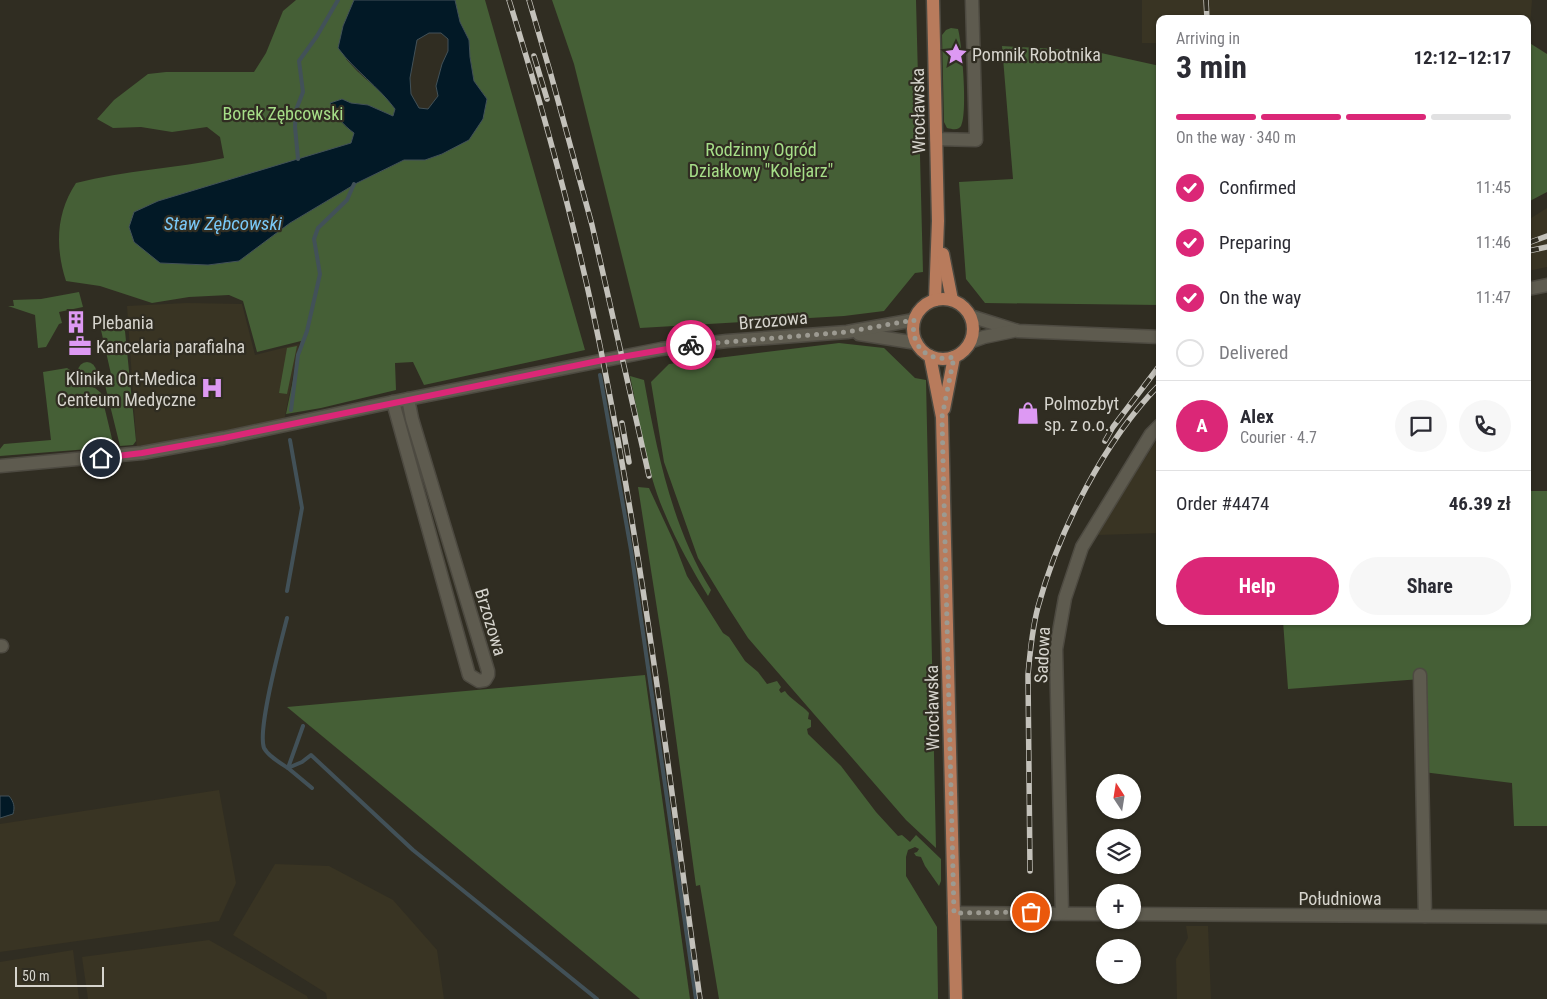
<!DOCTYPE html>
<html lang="en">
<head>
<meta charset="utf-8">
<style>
	:root { --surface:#fff; --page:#f7f7f7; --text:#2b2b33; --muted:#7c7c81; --line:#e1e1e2; --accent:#db2777 }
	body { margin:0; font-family:"Roboto Condensed",sans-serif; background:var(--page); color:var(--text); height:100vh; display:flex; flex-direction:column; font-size:19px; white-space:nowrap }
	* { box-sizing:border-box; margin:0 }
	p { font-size:16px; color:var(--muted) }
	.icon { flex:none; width:28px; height:28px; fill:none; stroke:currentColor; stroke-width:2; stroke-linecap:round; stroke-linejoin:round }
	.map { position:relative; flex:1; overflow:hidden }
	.sheet { position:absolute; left:1156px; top:15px; width:375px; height:610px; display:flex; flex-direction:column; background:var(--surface); border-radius:10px; box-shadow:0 1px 4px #0004 }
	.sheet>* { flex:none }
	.needle { width:32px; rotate:348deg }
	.tools { position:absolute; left:1096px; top:774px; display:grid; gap:10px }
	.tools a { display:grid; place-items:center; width:45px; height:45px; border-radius:50%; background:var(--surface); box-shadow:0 1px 4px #0004; font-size:25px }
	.scale { position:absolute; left:15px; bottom:12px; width:89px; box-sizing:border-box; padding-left:5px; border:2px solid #d6d4cd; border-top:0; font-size:14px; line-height:18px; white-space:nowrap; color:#d6d4cd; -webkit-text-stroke:4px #302d22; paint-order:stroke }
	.pin { position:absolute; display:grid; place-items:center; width:42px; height:42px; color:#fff; margin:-21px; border:2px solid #fff; border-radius:50%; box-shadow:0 1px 5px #0007 }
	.courier { position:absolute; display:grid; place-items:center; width:50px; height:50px; margin:-25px; border:4px solid #db2777; border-radius:50%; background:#fff; color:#222; box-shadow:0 1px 6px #0007 }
	.overview em { font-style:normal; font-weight:700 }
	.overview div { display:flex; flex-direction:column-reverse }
	.overview { display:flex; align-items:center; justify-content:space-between; height:85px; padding:0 20px }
	h1 { font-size:32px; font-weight:700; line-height:38px }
	.bar { display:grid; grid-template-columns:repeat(4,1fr); gap:8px 5px; align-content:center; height:60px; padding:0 20px }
	.bar i { height:6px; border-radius:4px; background:var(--line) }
	.bar .current { background:var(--accent) }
	.bar p { grid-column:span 4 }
	.line { display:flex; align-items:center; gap:12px; padding:0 20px; border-top:1px solid var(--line) }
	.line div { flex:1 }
	.round { display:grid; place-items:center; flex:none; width:52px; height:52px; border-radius:26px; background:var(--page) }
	ol { padding:0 20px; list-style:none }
	li { display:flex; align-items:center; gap:15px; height:55px }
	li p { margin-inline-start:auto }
	li .icon { padding:5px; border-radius:50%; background:var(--accent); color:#fff; stroke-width:4 }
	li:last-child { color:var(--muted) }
	li i { width:28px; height:28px; border:2px solid var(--line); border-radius:50% }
	.button { display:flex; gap:10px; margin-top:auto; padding:10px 20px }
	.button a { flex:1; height:58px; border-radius:30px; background:var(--accent); color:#fff; font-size:20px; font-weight:700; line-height:58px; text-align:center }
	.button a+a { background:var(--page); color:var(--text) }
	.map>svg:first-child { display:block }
	.built { fill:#393423 }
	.green { fill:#455f36 }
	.water { fill:#021926; stroke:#425158; fill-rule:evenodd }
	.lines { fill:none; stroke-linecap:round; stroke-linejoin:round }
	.stream { stroke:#425158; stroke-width:4 }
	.minor-casing { stroke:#4d4a41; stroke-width:15 }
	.major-casing { stroke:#4d4a41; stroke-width:15 }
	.minor { stroke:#5e5b4f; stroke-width:12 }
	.major { stroke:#b87b5c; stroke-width:12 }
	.rail-casing { stroke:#c3c1ba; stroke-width:5.5 }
	.rail { stroke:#302d22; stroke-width:4; stroke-dasharray:11; stroke-linecap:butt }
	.done { stroke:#9c9a91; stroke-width:5; stroke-dasharray:0 9 }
	.route { stroke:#db2777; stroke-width:6 }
	.labels { text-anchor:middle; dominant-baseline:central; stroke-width:4.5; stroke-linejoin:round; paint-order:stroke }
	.poi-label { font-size:18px; fill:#d6d4cd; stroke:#302d22; text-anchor:start }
	.street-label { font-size:18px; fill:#d6d4cd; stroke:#302d22 }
	.park-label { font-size:18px; fill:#a6de88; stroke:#302d22 }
	.water-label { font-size:19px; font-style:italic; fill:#7ac9f8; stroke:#302d22 }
</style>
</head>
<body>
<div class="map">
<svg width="1547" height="999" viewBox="0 0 1547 999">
	<rect width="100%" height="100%" fill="#302d22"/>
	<g class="built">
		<polygon points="1142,0 1532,0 1528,53 1528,19 1160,19 1160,43 1142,43"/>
		<polygon points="1547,208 1547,267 1528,271 1528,220"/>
		<polygon points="187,303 242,304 255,355 299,344 284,421 137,452 127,306"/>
		<polygon points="1160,435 1160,533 1098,535 1106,519"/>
		<polygon points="219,790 236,883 219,921 0,952 0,824"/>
		<polygon points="275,864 329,866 393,900 437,950 444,999 327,999 326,993 233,935"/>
		<polygon points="1186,926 1208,926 1211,999 1177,999 1176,959 1188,938"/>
		<polygon points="209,940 307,996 308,999 88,999 82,957"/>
		<polygon points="73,950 79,999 0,999 0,962"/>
	</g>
	<g class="green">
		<path d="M296,0H354L343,26L346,59L357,71L386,97L395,109L393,116L368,105L351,103L342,99L331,103C334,115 343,125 354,133L351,143L160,263L208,265L239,261L290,223L357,183L404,160H425L442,154L487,99L474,81L470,57L469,40L460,22L455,0H485L585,350L424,385L413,362L395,363L396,390L321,408L286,414L301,341L257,352L243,301L229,295L189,297L152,303L100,286L66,281C55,247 56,213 76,183C125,170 175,169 224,158L220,137L207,127L172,132L141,127L113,128L97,119L114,100L148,74L166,72H254L266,53L283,11Z"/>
		<polygon points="552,0 916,0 923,272 915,273 884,311 844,316 640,328 574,64"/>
		<path d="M951,28L958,29C962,43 968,114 961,126C958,131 952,129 947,128L944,122L942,35L946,30Z"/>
		<polygon points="1528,42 1547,54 1547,192 1528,202"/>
		<polygon points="1002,46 1092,51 1160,66 1160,305 985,303 966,279 959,182 1013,179"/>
		<polygon points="79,292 83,307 59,312 62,323 59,324 46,347 38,348 35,315 8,306 14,306 13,300 41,299"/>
		<polygon points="124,321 136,441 133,445 120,446 105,385 111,374 101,330 105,323"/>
		<polygon points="839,343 884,348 915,378 926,380 936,848 906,820 748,638 728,607 698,558 664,462 651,382 669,364"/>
		<polygon points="297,346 287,394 279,393 287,348"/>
		<circle cx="87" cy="371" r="9"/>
		<polygon points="67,368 70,370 77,383 95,388 101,393 114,447 0,456 0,449 4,444 51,440 43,372"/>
		<path d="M630,376L644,380C657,452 672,527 711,590L708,596C692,569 677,543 665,514C646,471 640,422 630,376Z"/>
		<path d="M638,487L649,488L674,542L687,576L723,633L729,637L745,661L758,672L767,684L777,681L781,687L779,690L781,693L785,691C790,699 802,705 809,713L808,719L811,720V727L807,729L808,734L841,766L876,812L898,836L902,835L910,842L916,835L941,859V881L939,886L925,866L921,857L916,856L914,853L917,852L919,849L915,847L908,850L906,857V876L937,927L938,999H719L700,885L696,886L668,679Z"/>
		<polygon points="1528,491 1547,491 1547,826 1514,826 1512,783 1423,772 1421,679 1288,689 1283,621 1528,621"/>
		<polygon points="645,675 690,999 640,999 287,707"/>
	</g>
	<g class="water">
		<path d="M354,0H455L460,22L469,40L470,57L474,81L487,99L483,119L469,140L442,154L425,160H404L357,183L290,223L239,261L208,265L160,263L134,242L129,227L134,212L158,201L351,143L354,133C343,125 335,115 330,103L342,99L351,103L368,105L393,116L395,109C378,86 355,71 338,48L343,26ZM429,33H441L448,39V51L442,64L436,86L438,96L428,109L419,108L411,94L410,78L417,40Z"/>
		<path d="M0,796H9C14,802 15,807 13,814L0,818Z"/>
	</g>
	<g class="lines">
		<g class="stream">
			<polyline points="298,159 295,127 296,110 303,92 299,61 317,36 338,0"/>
			<polyline points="600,375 631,550 696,999"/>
			<polyline points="291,410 298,355 307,331 320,274 314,239 318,228 347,200 354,184"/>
			<polyline points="287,591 302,508 290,440"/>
			<path d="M287,618C281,642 257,729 264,748C268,756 280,763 288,768L302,762L311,755L413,850L597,999"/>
			<polyline points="303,726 288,768 312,788"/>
		</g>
		<defs>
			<g id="minor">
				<polyline points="936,139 976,140 972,0"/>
				<polyline points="1528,289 1547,285"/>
				<polyline points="970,316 1018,331 1160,337"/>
				<polyline points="859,334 917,343"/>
				<polyline points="970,342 984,337 1013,331"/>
				<polyline points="393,402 469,675 479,681 485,680 488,675 488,671 412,419 408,399"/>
				<polyline points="0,466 142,453 224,438 393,402 661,349 727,341 847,332 914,320"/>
				<polyline points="0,646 2,646"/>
				<polyline points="1420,675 1425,916"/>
				<polyline points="954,913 1105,914"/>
				<polyline points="1062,913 1056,649 1065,598 1082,547 1151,434 1160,425"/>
				<polyline points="1132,914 1547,917"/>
			</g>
			<g id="major">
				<polyline points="933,0 938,221 935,300"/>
				<polyline points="943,254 952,300"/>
				<circle cx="943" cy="329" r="30"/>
				<polyline points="930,356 942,417 956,999"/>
				<polyline points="944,409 954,357"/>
			</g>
		</defs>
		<use href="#minor" class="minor-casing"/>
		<use href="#major" class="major-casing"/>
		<use href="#minor" class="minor"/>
		<use href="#major" class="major"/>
		<defs>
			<g id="rail">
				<path d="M509,0C547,122 581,246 605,371C646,579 671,790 700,999"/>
				<polyline points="529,0 551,75 592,225 649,476"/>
				<polyline points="1206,0 1207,19"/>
				<polyline points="534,56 547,99"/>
				<polyline points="1528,243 1547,236"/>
				<polyline points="1528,251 1547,247"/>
				<polyline points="622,423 629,462"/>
				<polyline points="1105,441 1113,427 1160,365"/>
				<path d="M1030,871L1028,675C1030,652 1032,629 1038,607C1059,530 1104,441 1160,384"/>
			</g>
		</defs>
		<use href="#rail" class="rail-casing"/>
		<use href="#rail" class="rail"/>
	</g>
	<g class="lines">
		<path class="done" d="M691,345L846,332L914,320C910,347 928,363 954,357L942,417L954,913L1031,912"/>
		<polyline class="route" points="101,458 142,453 224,438 598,361 691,345"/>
	</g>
	<defs>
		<symbol id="sight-bare" viewBox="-9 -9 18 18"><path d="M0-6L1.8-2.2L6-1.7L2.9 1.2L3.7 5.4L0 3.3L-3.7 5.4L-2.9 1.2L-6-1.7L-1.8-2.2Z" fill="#dd99f3" stroke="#302d22" stroke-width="2.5" paint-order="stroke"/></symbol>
		<symbol id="building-bare" viewBox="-9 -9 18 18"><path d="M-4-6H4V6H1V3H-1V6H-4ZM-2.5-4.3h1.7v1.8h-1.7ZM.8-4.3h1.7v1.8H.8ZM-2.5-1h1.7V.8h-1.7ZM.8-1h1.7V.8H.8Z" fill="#dd99f3" stroke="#302d22" stroke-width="2.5" paint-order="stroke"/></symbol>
		<symbol id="office-bare" viewBox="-9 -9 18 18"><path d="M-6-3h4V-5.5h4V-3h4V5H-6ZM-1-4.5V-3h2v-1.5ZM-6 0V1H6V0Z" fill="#dd99f3" stroke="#302d22" stroke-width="2.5" paint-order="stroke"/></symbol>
		<symbol id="hospital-bare" viewBox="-9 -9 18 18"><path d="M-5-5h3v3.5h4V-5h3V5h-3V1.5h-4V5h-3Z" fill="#dd99f3" stroke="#302d22" stroke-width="2.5" paint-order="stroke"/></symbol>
		<symbol id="shop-bare" viewBox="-9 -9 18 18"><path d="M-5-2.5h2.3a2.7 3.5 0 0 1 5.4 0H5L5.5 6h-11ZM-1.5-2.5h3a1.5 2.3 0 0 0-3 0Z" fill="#dd99f3" stroke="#302d22" stroke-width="2.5" paint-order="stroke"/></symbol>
	</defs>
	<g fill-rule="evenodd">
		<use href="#sight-bare" x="940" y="38" width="32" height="32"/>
		<use href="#building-bare" x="60" y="306" width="32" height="32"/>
		<use href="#office-bare" x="64" y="330" width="32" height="32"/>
		<use href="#hospital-bare" x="196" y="372" width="32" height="32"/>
		<use href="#shop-bare" x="1012" y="397" width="32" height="32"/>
	</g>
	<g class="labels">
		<g class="poi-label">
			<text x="972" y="54">Pomnik Robotnika</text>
			<text x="92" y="322">Plebania</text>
			<text x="96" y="346">Kancelaria parafialna</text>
			<text x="196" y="378" text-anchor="end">Klinika Ort-Medica<tspan x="196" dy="21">Centeum Medyczne</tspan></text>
			<text x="1044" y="403">Polmozbyt<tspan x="1044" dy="21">sp. z o.o.</tspan></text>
		</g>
		<g class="street-label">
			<text transform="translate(918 111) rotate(-91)">Wrocławska</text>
			<text transform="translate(773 320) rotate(-5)">Brzozowa</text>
			<text transform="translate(491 622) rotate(73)">Brzozowa</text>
			<text transform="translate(1042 655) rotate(-87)">Sadowa</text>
			<text transform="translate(932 708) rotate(-91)">Wrocławska</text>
			<text x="1340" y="898">Południowa</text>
		</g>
		<g class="park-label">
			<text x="283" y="113">Borek Zębcowski</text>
			<text x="761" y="149">Rodzinny Ogród<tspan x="761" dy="21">Działkowy "Kolejarz"</tspan></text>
		</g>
		<g class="water-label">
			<text x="223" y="223">Staw Zębcowski</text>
		</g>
	</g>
</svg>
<div class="tools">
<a><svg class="needle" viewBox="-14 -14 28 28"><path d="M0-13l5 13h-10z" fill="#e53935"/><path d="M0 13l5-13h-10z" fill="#7c7c81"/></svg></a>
<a><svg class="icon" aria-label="layers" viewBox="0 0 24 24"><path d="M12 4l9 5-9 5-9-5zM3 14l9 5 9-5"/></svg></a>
<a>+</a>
<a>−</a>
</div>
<div class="scale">50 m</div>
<div class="pin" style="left:1031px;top:912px;background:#ea580c"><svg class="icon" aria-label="bag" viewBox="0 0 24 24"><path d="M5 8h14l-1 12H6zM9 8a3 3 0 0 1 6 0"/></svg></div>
<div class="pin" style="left:101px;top:458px;background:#1f2937"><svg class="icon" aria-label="home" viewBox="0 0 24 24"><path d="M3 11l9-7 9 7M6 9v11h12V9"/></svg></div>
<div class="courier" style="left:691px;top:345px"><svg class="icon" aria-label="bike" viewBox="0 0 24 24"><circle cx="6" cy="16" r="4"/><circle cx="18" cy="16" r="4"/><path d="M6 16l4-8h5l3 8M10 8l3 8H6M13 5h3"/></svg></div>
<section class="sheet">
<div class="overview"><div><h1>3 min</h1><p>Arriving in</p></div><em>12:12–12:17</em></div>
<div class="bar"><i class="current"></i><i class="current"></i><i class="current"></i><i></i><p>On the way · 340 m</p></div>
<ol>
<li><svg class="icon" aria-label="check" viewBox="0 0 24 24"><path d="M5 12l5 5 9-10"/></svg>Confirmed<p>11:45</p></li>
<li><svg class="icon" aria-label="check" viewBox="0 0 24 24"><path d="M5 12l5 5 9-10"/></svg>Preparing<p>11:46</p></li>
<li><svg class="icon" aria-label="check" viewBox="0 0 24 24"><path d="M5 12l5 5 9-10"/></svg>On the way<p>11:47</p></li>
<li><i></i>Delivered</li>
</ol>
<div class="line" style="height:90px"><b class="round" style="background:var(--accent);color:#fff">A</b><div><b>Alex</b><p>Courier · 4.7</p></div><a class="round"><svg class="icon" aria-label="chat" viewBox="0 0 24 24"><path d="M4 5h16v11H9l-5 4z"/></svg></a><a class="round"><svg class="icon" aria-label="phone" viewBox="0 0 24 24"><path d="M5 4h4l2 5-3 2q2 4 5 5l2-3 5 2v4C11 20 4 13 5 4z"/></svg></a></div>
<div class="line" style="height:65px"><div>Order #4474</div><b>46.39 zł</b></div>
<div class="button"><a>Help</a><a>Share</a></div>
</section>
</div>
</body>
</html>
